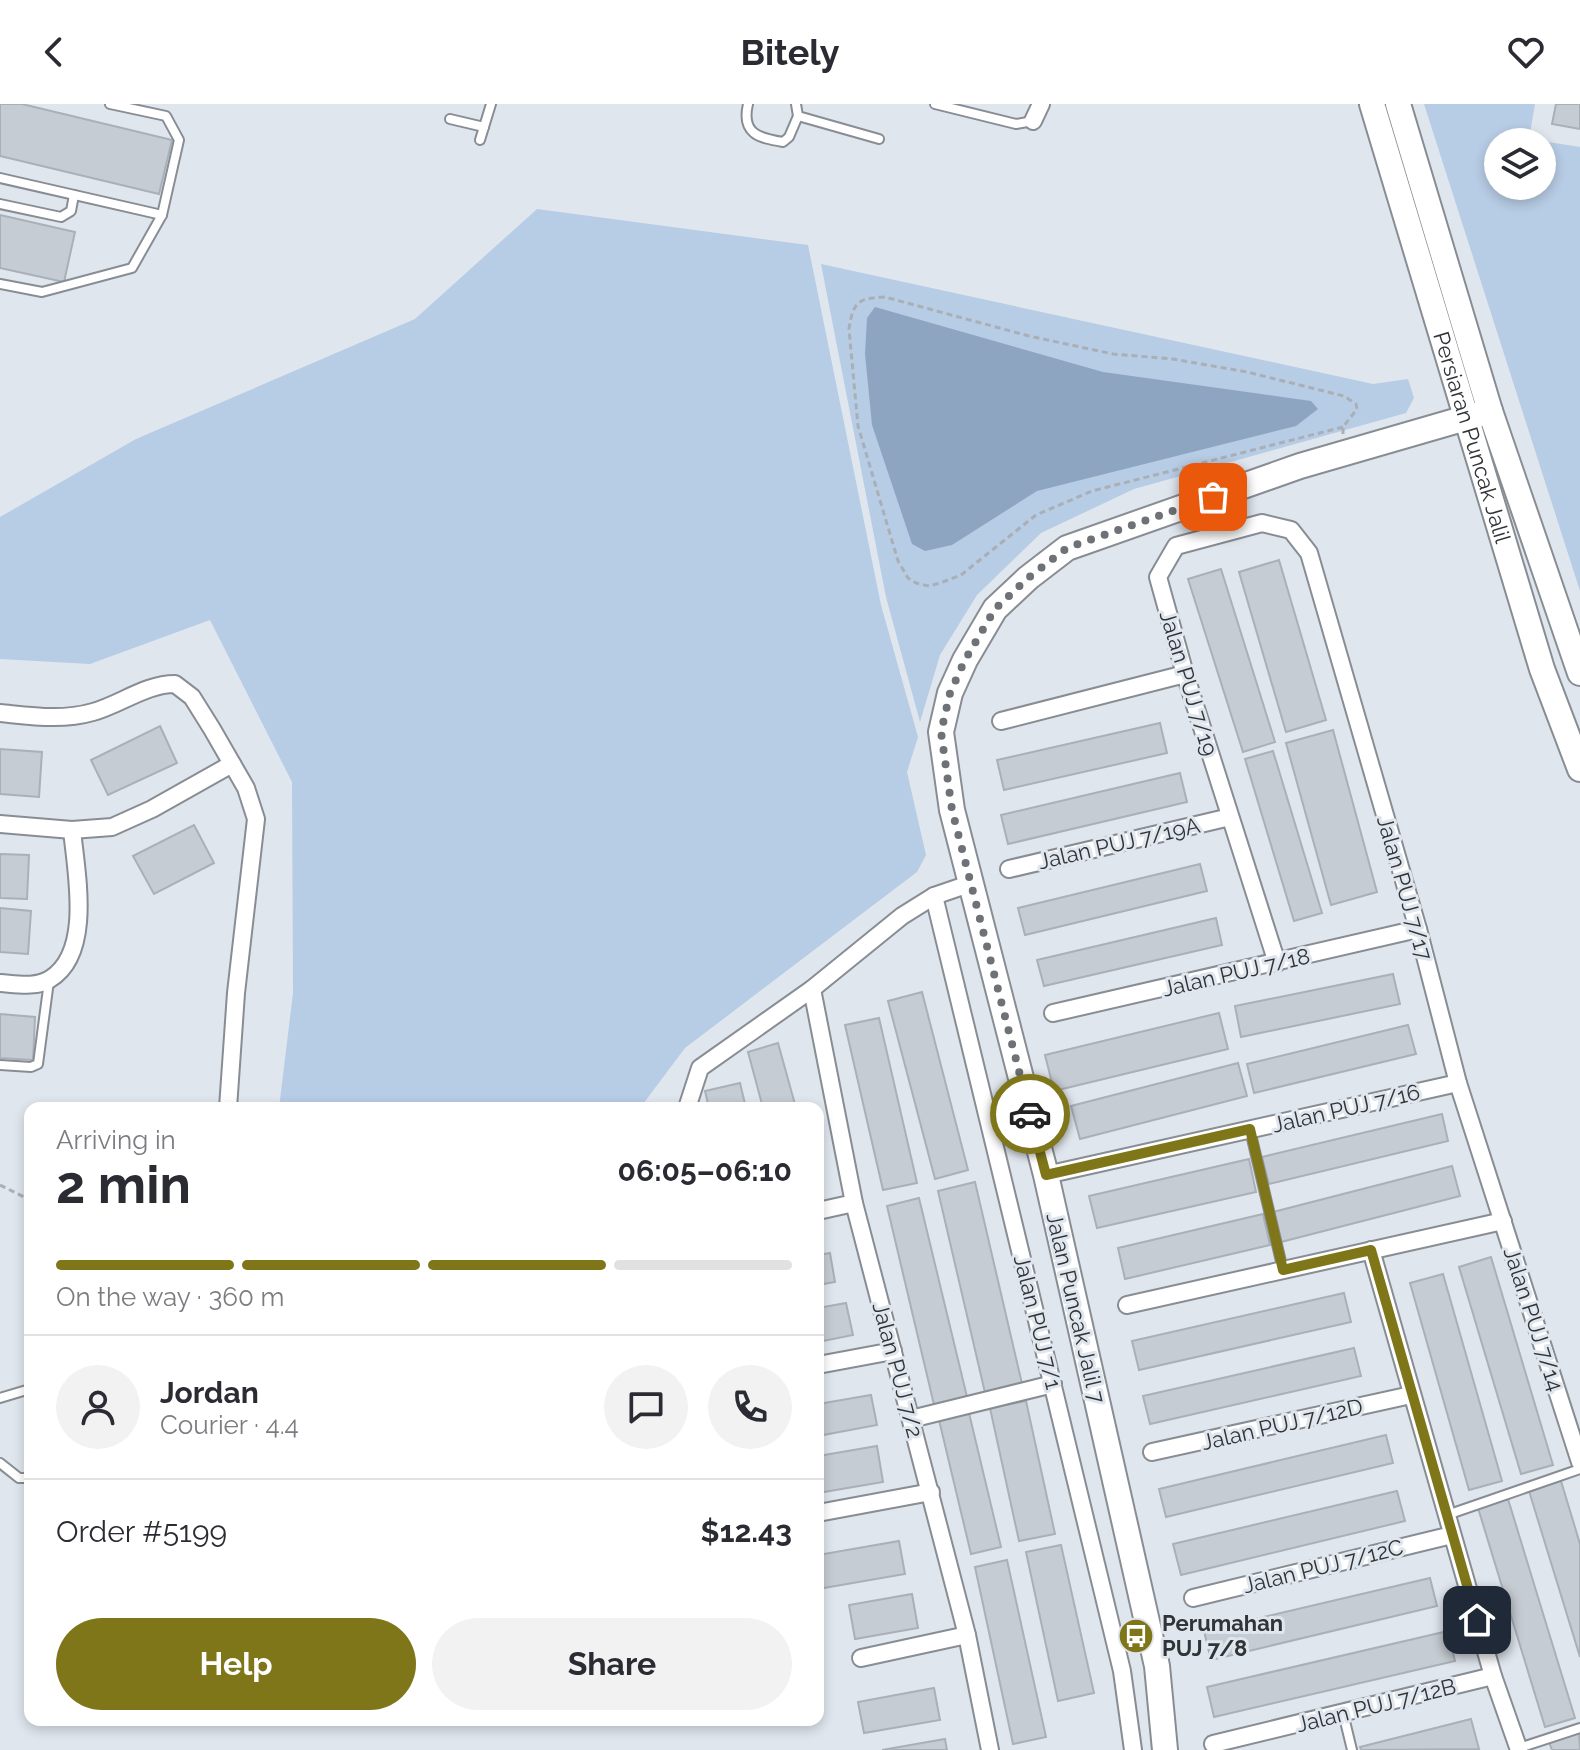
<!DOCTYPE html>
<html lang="en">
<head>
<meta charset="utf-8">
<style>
	:root { --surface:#fff; --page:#f2f2f3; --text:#2b2b33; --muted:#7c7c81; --line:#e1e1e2; --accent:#7f761a }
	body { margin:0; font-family:Raleway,sans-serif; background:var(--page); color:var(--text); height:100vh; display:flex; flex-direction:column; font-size:30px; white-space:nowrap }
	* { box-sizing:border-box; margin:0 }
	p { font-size:26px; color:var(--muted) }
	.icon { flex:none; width:44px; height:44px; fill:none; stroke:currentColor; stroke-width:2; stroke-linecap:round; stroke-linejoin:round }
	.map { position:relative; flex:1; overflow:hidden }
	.sheet { position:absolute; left:24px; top:998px; width:800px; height:624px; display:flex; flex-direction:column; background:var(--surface); border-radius:16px; box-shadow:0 4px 12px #0003 }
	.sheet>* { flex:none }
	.fabs { position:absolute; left:1484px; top:24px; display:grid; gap:16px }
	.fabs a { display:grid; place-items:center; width:72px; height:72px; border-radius:50%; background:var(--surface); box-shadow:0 4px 12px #0003; font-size:40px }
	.pin { position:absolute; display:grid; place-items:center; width:68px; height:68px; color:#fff; margin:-34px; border-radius:16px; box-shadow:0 4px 12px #0006 }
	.courier { position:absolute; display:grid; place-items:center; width:80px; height:80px; margin:-40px; border:6px solid #7f761a; border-radius:50%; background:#fff; color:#222; box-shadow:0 2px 10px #0007 }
	.head em { font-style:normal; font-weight:700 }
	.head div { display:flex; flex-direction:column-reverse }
	.head { display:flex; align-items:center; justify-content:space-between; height:136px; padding:0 32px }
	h1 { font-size:52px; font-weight:700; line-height:60px }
	.bar { display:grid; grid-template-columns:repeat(4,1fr); gap:12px 8px; align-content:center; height:96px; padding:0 32px }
	.bar i { height:10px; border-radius:6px; background:var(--line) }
	.bar .current { background:var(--accent) }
	.bar p { grid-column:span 4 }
	.line { display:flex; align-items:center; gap:20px; padding:0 32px; border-top:2px solid var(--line) }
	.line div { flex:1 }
	.round { display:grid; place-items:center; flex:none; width:84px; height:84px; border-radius:42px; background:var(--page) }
	.button { display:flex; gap:16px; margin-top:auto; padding:16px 32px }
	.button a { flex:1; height:92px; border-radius:48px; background:var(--accent); color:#fff; font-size:32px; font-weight:700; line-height:92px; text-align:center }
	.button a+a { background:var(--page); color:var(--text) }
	header { display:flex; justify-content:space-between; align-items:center; height:104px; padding:0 32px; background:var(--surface); font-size:36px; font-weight:700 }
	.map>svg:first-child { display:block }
	.green { fill:#b7cce5; fill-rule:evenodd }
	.water { fill:#8ea5c1 }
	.building { fill:#c6ccd3; stroke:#aab0b7; stroke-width:2 }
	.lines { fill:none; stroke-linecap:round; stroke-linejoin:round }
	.lane-casing { stroke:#888d94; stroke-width:12 }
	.street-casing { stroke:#888d94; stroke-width:20 }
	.secondary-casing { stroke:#888d94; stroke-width:28 }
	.path { stroke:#aaafb6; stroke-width:3; stroke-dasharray:6 4; stroke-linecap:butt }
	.lane { stroke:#fff; stroke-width:8 }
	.street { stroke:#fff; stroke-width:16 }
	.secondary { stroke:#fff; stroke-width:24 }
	.done { stroke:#6e7277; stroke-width:8; stroke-dasharray:0 14.4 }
	.route { stroke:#7f761a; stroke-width:10 }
	.labels { text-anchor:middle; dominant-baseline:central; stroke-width:6; stroke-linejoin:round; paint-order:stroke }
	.street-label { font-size:22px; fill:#313437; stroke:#e0e6ee }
	.poi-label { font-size:22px; font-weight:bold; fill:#313437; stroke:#e0e6ee; text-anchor:start }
</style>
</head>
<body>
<header><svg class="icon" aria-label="back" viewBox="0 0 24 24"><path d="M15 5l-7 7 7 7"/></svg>Bitely<svg class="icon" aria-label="heart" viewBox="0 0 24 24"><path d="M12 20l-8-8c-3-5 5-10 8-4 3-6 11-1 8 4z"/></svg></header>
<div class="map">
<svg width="1580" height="1646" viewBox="0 0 1580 1646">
	<rect width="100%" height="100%" fill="#e0e6ee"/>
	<g class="green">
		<path d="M1424,0H1535L1529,35L1580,43V487ZM1498,38H1542V82H1498Z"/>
		<polygon points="537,105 808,141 881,501 918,633 907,668 926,751 917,768 685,944 640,1004 279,1004 293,889 292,678 210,516 90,560 0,555 0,413 136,335 415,215"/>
		<polygon points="821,160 1373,280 1408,275 1414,294 1406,309 1134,385 1041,429 977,491 940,551 920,618 886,493"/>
	</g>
	<polygon class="water" points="875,203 1103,268 1311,297 1318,305 1296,322 1037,387 952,441 925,447 912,440 872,321 865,250 867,214"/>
	<g class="building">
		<polygon points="0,0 22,0 172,36 159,90 0,52"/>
		<polygon points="1556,0 1580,0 1580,25 1552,20"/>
		<polygon points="0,111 75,128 64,178 0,164"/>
		<polygon points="1279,456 1326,616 1286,628 1239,468"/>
		<polygon points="1221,465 1275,638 1243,648 1188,475"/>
		<polygon points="1160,619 1167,649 1004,686 997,656"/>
		<polygon points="160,622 177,659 108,691 91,656"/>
		<polygon points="1333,626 1377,788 1331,801 1286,639"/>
		<polygon points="0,645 42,648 39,693 0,690"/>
		<polygon points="1273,647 1322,809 1294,817 1245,655"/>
		<polygon points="1180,669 1187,698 1008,740 1001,711"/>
		<polygon points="194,721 214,759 154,790 133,752"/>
		<polygon points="0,750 29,751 27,795 0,794"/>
		<polygon points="1200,760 1207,787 1025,831 1018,804"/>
		<polygon points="0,804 31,807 28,850 0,848"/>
		<polygon points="1216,814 1222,841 1044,882 1037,856"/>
		<polygon points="1393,870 1400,900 1241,933 1235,902"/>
		<polygon points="922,888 968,1066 935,1075 888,897"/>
		<polygon points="1219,909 1228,945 1054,987 1045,951"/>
		<polygon points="0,910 35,913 33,956 0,954"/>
		<polygon points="879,914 917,1079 883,1086 845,921"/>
		<polygon points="1408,921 1416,950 1254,989 1247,960"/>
		<polygon points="778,939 796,1004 763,1004 748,948"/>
		<polygon points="1238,959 1247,992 1080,1035 1071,1002"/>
		<polygon points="740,979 746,1004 709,1004 705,987"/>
		<polygon points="1442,1010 1448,1037 1269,1080 1262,1053"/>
		<polygon points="1249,1055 1256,1088 1097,1124 1089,1092"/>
		<polygon points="1452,1062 1460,1092 1281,1138 1273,1108"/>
		<polygon points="975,1078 1023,1284 986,1293 938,1087"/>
		<polygon points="919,1094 968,1297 935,1305 887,1102"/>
		<polygon points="1263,1110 1270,1141 1125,1175 1118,1144"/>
		<polygon points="830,1149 835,1178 818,1181 818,1151"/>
		<polygon points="1491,1153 1553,1361 1521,1370 1459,1163"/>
		<polygon points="1443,1170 1502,1377 1469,1386 1410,1179"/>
		<polygon points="1344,1189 1351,1218 1139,1266 1132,1237"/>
		<polygon points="846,1199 853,1231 818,1238 818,1204"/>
		<polygon points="1354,1244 1361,1272 1150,1320 1143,1292"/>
		<polygon points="871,1291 877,1321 818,1332 818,1300"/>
		<polygon points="1026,1297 1055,1430 1019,1437 990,1304"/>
		<polygon points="969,1309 1001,1443 971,1450 939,1316"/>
		<polygon points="1386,1331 1393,1359 1166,1413 1159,1385"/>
		<polygon points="877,1342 883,1378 818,1389 818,1352"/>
		<polygon points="1561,1377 1580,1440 1580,1553 1529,1387"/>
		<polygon points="1397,1387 1405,1417 1181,1471 1173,1440"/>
		<polygon points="1508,1395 1575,1614 1545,1623 1478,1404"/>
		<polygon points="899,1437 905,1470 818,1485 818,1451"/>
		<polygon points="1061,1441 1094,1589 1058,1597 1026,1448"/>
		<polygon points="1007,1456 1046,1633 1013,1640 975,1463"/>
		<polygon points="1430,1474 1437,1502 1211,1556 1204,1527"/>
		<polygon points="912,1490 918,1524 855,1535 849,1501"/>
		<polygon points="1448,1527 1455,1557 1214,1613 1207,1583"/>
		<polygon points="934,1584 940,1616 864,1629 858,1598"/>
		<polygon points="1471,1615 1479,1645 1361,1646 1360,1643"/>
		<polygon points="1579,1629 1580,1646 1552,1646 1549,1638"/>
		<polygon points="945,1635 947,1646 882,1646"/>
	</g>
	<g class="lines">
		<defs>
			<g id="lane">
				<path d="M748,0C741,30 759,34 783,38L789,33L798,12"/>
				<polyline points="796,0 798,12 879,35"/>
				<polyline points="935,0 1016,20 1033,17"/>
				<polyline points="450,15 484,23"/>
				<polyline points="480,36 491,0"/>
				<polyline points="0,74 162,111"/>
				<polyline points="0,100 61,113 71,107 74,91"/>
				<polyline points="0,180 42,188 132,164 162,111 179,36 166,12 110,0"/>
				<polyline points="0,961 31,963 38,960 49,877"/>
				<polyline points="1250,1026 1283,1166"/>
				<polyline points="0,1294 30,1285"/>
				<polyline points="0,1359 19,1374 30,1374"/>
				<polyline points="1447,1411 1580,1365"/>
				<polyline points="1343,1609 1352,1646"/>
				<polyline points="1519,1644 1580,1624"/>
			</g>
			<g id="street">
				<polyline points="1033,17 1041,0"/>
				<path d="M0,609C31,612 62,617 93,608C121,600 146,580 175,580L192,593L212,625L246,684L256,715L236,889L228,1004"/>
				<polyline points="1001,617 1185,570"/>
				<polyline points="0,720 72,726 112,723 152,705 232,660"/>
				<polyline points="1009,765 1230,713"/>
				<polyline points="934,792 1122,1567 1133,1646"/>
				<polyline points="1277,859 1185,570 1158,473 1176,442 1262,419 1291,426 1309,449 1418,825 1458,979 1580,1358"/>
				<path d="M0,879C16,880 36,884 50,875C93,849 76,768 72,726"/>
				<polyline points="812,885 854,1099 967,1531 990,1646"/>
				<polyline points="1053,909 1418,825"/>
				<polyline points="687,1004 700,964 812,885 902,812 934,792 969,780"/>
				<polyline points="1046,1071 1458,979"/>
				<polyline points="818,1107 854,1099"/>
				<polyline points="1371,1146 1493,1572 1519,1646"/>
				<polyline points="1127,1201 1503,1117"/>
				<polyline points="818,1261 893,1247"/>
				<polyline points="911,1315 1053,1280"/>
				<polyline points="1152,1348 1411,1291"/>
				<polyline points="818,1409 931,1388"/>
				<polyline points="1193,1494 1452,1431"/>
				<polyline points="861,1554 967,1531"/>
				<polyline points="1213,1640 1493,1572"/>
			</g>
			<g id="secondary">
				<path id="s1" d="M1372,0L1542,565L1580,665"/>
				<polyline points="1398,0 1490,307 1580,569"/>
				<polyline points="1165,1646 1157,1562 1046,1071 952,706 941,628 950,589 965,556 995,505 1028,474 1067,444 1300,362 1490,307"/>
			</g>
		</defs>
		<use href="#lane" class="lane-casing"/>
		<use href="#street" class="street-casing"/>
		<use href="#secondary" class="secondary-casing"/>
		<g class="path">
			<path d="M1343,330V323L1357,305L1356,300L1344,292L1247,268L1173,255L1113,250L1029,232L885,193C858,194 853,198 849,225L858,322L898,457L908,474L916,479L929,482L940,479L961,471L1036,411L1092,387L1343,323"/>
			<polyline points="0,1081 30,1096"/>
		</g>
		<use href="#lane" class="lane"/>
		<use href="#street" class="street"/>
		<use href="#secondary" class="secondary"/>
	</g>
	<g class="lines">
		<polyline class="done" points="1030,1010 952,706 941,628 950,589 965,556 995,505 1028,474 1067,444 1213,393"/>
		<polyline class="route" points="1030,1010 1046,1071 1250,1025 1283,1166 1371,1146 1477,1516"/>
	</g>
	<defs>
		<symbol id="bus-disc" viewBox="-11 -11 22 22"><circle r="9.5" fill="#7f761a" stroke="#e0e6ee"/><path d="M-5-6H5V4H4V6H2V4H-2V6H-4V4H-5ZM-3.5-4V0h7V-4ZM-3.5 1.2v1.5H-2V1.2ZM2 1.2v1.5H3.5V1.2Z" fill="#fff"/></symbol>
	</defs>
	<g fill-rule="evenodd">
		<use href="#bus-disc" x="1116" y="1512" width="40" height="40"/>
	</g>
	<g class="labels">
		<g class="street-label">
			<text stroke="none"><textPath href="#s1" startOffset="348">Persiaran Puncak Jalil</textPath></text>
			<text transform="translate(1189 579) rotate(73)">Jalan PUJ 7/19</text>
			<text transform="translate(1119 739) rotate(-13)">Jalan PUJ 7/19A</text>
			<text transform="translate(1405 784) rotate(74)">Jalan PUJ 7/17</text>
			<text transform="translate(1236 868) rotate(-13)">Jalan PUJ 7/18</text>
			<text transform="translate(1346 1004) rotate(-13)">Jalan PUJ 7/16</text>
			<text transform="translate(1076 1204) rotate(77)">Jalan Puncak Jalil 7</text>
			<text transform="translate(1534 1215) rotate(72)">Jalan PUJ 7/14</text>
			<text transform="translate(1038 1218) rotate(76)">Jalan PUJ 7/1</text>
			<text transform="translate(898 1266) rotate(75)">Jalan PUJ 7/2</text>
			<text transform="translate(1282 1320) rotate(-13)">Jalan PUJ 7/12D</text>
			<text transform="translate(1323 1462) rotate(-14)">Jalan PUJ 7/12C</text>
			<text transform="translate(1376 1601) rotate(-14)">Jalan PUJ 7/12B</text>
		</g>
		<g class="poi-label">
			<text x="1162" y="1519">Perumahan<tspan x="1162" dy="25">PUJ 7/8</tspan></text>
		</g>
	</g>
</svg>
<div class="fabs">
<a><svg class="icon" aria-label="layers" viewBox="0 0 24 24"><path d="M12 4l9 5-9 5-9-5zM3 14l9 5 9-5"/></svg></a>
</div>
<div class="pin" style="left:1213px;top:393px;background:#ea580c"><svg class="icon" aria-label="bag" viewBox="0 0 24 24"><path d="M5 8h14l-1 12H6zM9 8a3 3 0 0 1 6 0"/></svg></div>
<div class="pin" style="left:1477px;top:1516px;background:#1f2937"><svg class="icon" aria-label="home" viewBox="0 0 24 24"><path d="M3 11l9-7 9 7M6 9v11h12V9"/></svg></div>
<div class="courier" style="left:1030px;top:1010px"><svg class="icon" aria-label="car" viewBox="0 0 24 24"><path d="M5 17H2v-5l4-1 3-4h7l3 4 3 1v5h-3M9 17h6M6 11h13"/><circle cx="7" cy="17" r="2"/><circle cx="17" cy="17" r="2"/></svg></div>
<section class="sheet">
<div class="head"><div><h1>2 min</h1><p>Arriving in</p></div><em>06:05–06:10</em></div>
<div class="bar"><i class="current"></i><i class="current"></i><i class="current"></i><i></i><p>On the way · 360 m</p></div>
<div class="line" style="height:144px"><a class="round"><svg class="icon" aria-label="person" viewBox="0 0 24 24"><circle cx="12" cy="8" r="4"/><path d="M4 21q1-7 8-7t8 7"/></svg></a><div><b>Jordan</b><p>Courier · 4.4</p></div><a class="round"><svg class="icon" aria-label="chat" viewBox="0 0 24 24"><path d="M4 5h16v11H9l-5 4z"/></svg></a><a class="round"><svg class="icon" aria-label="phone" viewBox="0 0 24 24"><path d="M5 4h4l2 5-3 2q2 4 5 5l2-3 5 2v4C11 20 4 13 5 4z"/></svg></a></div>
<div class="line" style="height:104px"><div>Order #5199</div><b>$12.43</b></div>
<div class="button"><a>Help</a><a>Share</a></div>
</section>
</div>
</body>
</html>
